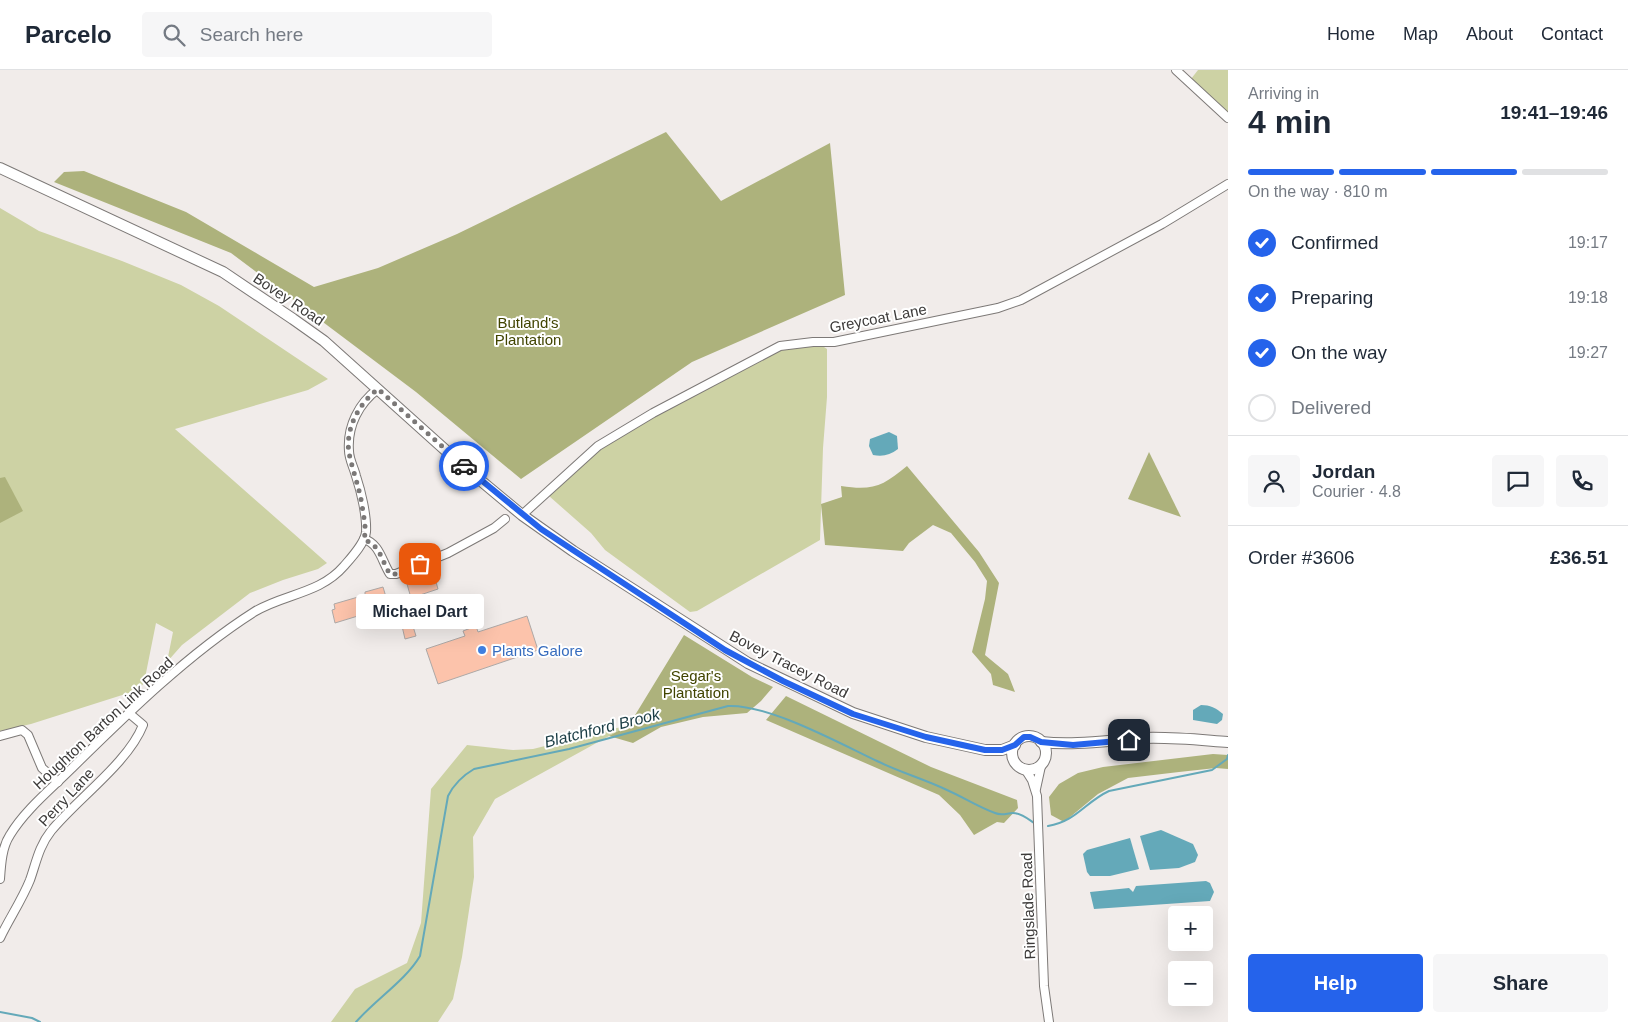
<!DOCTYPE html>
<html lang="en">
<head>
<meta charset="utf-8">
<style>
	:root { --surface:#fff; --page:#f6f6f7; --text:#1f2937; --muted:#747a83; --line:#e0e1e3; --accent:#2563eb }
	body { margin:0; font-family:Helvetica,sans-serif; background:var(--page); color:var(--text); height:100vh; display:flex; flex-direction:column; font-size:19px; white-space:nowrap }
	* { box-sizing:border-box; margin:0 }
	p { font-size:16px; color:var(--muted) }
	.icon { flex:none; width:28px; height:28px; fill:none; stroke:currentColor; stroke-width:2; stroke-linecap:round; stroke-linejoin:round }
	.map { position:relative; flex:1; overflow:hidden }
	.side { display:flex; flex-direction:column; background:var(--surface); width:400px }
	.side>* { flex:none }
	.fabs { position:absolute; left:1168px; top:836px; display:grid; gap:10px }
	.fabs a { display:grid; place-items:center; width:45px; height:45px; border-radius:5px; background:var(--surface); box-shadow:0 5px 20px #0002; font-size:25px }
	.pin { position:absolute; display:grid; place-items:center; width:42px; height:42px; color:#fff; margin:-21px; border-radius:10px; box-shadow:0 2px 8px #0006 }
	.courier { position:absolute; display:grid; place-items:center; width:50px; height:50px; margin:-25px; border:4px solid #2563eb; border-radius:50%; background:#fff; color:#222; box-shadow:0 1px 6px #0007 }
	.bubble { position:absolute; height:35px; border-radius:5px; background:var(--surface); box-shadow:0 5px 20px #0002; font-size:16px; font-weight:700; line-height:35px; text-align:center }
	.head em { font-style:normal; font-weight:700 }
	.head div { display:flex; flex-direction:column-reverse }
	.head { display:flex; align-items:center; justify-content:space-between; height:85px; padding:0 20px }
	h1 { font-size:32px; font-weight:700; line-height:38px }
	.bar { display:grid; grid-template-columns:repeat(4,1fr); gap:8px 5px; align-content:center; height:60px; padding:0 20px }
	.bar i { height:6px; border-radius:4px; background:var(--line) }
	.bar .current { background:var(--accent) }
	.bar p { grid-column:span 4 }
	.line { display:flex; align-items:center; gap:12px; padding:0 20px; border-top:1px solid var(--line) }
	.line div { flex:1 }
	.round { display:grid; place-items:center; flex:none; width:52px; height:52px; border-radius:5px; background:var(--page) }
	ol { padding:0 20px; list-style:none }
	li { display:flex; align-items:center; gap:15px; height:55px }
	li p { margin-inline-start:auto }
	li .icon { padding:5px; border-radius:50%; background:var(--accent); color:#fff; stroke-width:4 }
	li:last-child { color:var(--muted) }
	li i { width:28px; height:28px; border:2px solid var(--line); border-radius:50% }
	.primary-button { display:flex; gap:10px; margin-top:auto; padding:10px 20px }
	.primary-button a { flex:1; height:58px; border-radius:5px; background:var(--accent); color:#fff; font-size:20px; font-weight:700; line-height:58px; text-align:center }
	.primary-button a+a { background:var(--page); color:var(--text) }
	header { display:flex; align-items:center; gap:30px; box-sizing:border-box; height:70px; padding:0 25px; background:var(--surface); border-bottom:1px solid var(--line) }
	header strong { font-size:24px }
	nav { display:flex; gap:28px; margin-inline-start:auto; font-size:18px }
	.search { width:350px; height:45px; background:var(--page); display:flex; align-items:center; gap:12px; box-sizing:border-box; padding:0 18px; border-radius:5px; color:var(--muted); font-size:19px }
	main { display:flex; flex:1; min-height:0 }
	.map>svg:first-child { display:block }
	.green { fill:#cdd2a4 }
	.forest { fill:#adb27c }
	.water { fill:#64a9b9 }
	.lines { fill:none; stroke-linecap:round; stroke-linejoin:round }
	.stream { stroke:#64a9b9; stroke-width:2 }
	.building { fill:#fcc3ab; stroke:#ada8a6 }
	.minor-casing { stroke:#7d7977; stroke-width:10 }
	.major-casing { stroke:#7d7977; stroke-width:12 }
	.minor { stroke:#fff; stroke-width:8 }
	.major { stroke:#fff; stroke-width:10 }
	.done { stroke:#7b7877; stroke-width:5; stroke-dasharray:0 9 }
	.route { stroke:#2563eb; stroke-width:6 }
	.shop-dot { fill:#3f7fe0; stroke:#fff; stroke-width:2 }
	.labels { text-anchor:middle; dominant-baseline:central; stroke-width:4; stroke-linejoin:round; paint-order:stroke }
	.street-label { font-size:15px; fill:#3c3a39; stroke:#fff }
	.park-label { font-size:15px; fill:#414400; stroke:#fff }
	.shop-label { font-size:15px; fill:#366cbe; stroke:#fff; text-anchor:start }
	.water-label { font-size:16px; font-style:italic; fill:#1a3c44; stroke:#fff }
</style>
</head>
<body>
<header>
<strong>Parcelo</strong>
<div class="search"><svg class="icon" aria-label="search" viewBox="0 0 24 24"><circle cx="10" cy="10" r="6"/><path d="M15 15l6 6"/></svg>Search here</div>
<nav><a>Home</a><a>Map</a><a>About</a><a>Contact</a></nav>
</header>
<main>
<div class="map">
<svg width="1228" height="952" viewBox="0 0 1228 952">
	<rect width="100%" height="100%" fill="#f1ecea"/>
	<g class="green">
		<polygon points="1198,0 1228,0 1228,43 1191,9"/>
		<polygon points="0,138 39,161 122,191 181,215 219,236 328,309 308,320 175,359 327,493 318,499 283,510 250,523 182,575 167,592 173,562 156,553 144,613 138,620 31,654 0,661"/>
		<polygon points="821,275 827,279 827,327 823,378 820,470 697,541 690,542 605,480 591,463 549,426 572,406 575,399 603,377 625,362 781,280 806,276"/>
		<polygon points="629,655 495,729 473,767 474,807 462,887 453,929 438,952 331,952 355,919 407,893 421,853 431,719 467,675 513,680 533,679"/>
	</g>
	<g class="forest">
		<polygon points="666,62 721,131 830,73 845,225 692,292 521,409 416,322 231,183 54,112 64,102 84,101 186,142 314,217 378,198 457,164"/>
		<polygon points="1149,382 1181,447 1128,429"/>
		<path d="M907,396L979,482L999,513L985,585L1008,604L1015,622L993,615L991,604L972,582L985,529L987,511L975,492L951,463L933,455L909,473L903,481L825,475L821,434L842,427L841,416C873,421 883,416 907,396Z"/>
		<polygon points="5,407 23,441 0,453 0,408"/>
		<polygon points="684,565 752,607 773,617 761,631 747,643 703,647 661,657 633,673 609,666 629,655"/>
		<polygon points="786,626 931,697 1017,730 1018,738 1004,753 997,752 974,765 960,745 939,725 766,650"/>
		<polygon points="1213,684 1228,685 1228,699 1216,698 1179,702 1128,708 1098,724 1064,752 1051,745 1049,727 1059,714 1078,703 1103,697"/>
	</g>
	<g class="water">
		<path d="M889,362L897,366L898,379C890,385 883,387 873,385L869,376L870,369Z"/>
		<path d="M1201,635C1210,635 1216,638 1223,644L1222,650L1217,654L1193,650V640Z"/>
		<polygon points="1161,760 1193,774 1198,785 1195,792 1179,798 1150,800 1140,766"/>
		<polygon points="1130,768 1139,799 1110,806 1090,806 1087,802 1083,784 1087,780"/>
		<polygon points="1206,811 1210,813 1214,822 1210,831 1094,839 1090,822 1129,818 1133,822 1136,816"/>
	</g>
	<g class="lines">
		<g class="stream">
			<path d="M1048,756C1077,751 1085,732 1109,721L1212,700L1227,689L1228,685"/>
			<polyline points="0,942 32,948 40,952"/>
			<path d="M356,952C375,930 406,910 420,886L448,726C454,714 462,706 474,699L569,679L728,636C768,634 839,673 877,691C899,702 924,709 947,720C963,727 978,737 995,743C1002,746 1007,743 1013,743C1021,743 1028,749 1034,753"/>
		</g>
	</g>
	<g class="building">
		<polygon points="434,505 438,519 411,528 407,514"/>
		<polygon points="383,517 389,537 384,538 387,547 364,553 361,545 335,553 332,540 335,539 334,534 365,525 365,522"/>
		<polygon points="527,546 538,580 438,614 426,579 465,566 463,561 476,556 478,562"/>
		<polygon points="412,553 416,566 405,569 402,556"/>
	</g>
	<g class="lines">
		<defs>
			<g id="minor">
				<polyline points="1176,0 1228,48"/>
				<polyline points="522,445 598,376 653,343 780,276 813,272 834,272 998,238 1021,230 1162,154 1228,114"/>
				<path d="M364,469C380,474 382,492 390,504H396L448,483L494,458L505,449"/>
				<polyline points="0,666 22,660 28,665 42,698 58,712"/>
				<polyline points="1025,699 1032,710 1037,726 1044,916 1049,952"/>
				<polyline points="1036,719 1041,696"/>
				<path d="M0,809C1,794 2,777 10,765C25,740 51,719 71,699C127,644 188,584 254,542C283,524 320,524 344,496C351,488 365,473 366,462C367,446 361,421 356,406C354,398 349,389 349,381C347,356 359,333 378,319"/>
				<path d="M0,868C9,849 22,830 30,810C36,793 39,776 51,761C78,728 128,693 143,655L130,644"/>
			</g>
			<g id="major">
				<polyline points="0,98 223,202 293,249 324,271 462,395 522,445 573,481 748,593 853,643 926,667 985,680 1002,680 1015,675"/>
				<circle cx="1029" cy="683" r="17"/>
				<path d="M1041,672C1076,676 1109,670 1144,668C1172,667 1200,670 1228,672"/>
			</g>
		</defs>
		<use href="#minor" class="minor-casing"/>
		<use href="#major" class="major-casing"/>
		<use href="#minor" class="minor"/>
		<use href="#major" class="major"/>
	</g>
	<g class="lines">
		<path class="done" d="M420,494L396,504H390C382,492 380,474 364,470C366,460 365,452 363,443C361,421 353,403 349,383C345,359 359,333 378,319L464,396"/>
		<polyline class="route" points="464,396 541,459 725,580 783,611 853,644 926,667 985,680 1002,680 1015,675 1024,667 1030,667 1041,672 1073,675 1129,670"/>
	</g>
	<circle class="shop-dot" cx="482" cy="580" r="5"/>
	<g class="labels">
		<g class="street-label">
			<text transform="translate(289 229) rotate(34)">Bovey Road</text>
			<text transform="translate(878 248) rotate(-11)">Greycoat Lane</text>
			<text transform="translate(789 594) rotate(27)">Bovey Tracey Road</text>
			<text transform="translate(103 653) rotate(-43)">Houghton Barton Link Road</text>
			<text transform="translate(66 727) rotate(-47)">Perry Lane</text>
			<text transform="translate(1028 836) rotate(-92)">Ringslade Road</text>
		</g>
		<g class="park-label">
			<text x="528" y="252">Butland's<tspan x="528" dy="17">Plantation</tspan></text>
			<text x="696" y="605">Segar's<tspan x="696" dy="17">Plantation</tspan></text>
		</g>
		<g class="shop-label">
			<text x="492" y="580">Plants Galore</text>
		</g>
		<g class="water-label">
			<text transform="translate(602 658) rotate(-14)">Blatchford Brook</text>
		</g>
	</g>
</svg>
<div class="fabs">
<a>+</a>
<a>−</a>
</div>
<div class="pin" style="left:420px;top:494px;background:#ea580c"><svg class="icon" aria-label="bag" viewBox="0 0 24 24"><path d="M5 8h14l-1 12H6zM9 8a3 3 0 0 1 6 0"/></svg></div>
<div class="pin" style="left:1129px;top:670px;background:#1f2937"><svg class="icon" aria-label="home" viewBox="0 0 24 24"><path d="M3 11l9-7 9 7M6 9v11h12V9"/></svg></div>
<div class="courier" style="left:464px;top:396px"><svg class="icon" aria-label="car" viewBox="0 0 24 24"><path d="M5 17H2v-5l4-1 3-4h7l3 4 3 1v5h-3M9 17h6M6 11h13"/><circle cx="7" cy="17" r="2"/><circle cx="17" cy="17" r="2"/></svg></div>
<div class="bubble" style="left:356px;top:524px;width:128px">Michael Dart</div>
</div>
<section class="side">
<div class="head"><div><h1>4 min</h1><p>Arriving in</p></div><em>19:41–19:46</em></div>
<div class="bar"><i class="current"></i><i class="current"></i><i class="current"></i><i></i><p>On the way · 810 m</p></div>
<ol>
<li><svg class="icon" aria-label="check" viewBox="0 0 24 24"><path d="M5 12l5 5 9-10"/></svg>Confirmed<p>19:17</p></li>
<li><svg class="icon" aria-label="check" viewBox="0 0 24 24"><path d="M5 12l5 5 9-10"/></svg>Preparing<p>19:18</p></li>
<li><svg class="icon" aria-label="check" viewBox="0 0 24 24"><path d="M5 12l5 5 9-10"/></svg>On the way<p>19:27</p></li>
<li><i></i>Delivered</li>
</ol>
<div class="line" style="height:90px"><a class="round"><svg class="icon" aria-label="person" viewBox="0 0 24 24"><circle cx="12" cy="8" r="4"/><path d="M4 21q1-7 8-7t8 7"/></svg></a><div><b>Jordan</b><p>Courier · 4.8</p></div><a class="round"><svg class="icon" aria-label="chat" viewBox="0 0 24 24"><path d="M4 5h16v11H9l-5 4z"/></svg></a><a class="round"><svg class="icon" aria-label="phone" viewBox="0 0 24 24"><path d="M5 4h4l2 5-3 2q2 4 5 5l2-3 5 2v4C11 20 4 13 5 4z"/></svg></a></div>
<div class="line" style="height:65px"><div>Order #3606</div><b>£36.51</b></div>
<div class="primary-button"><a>Help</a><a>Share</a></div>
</section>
</main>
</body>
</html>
